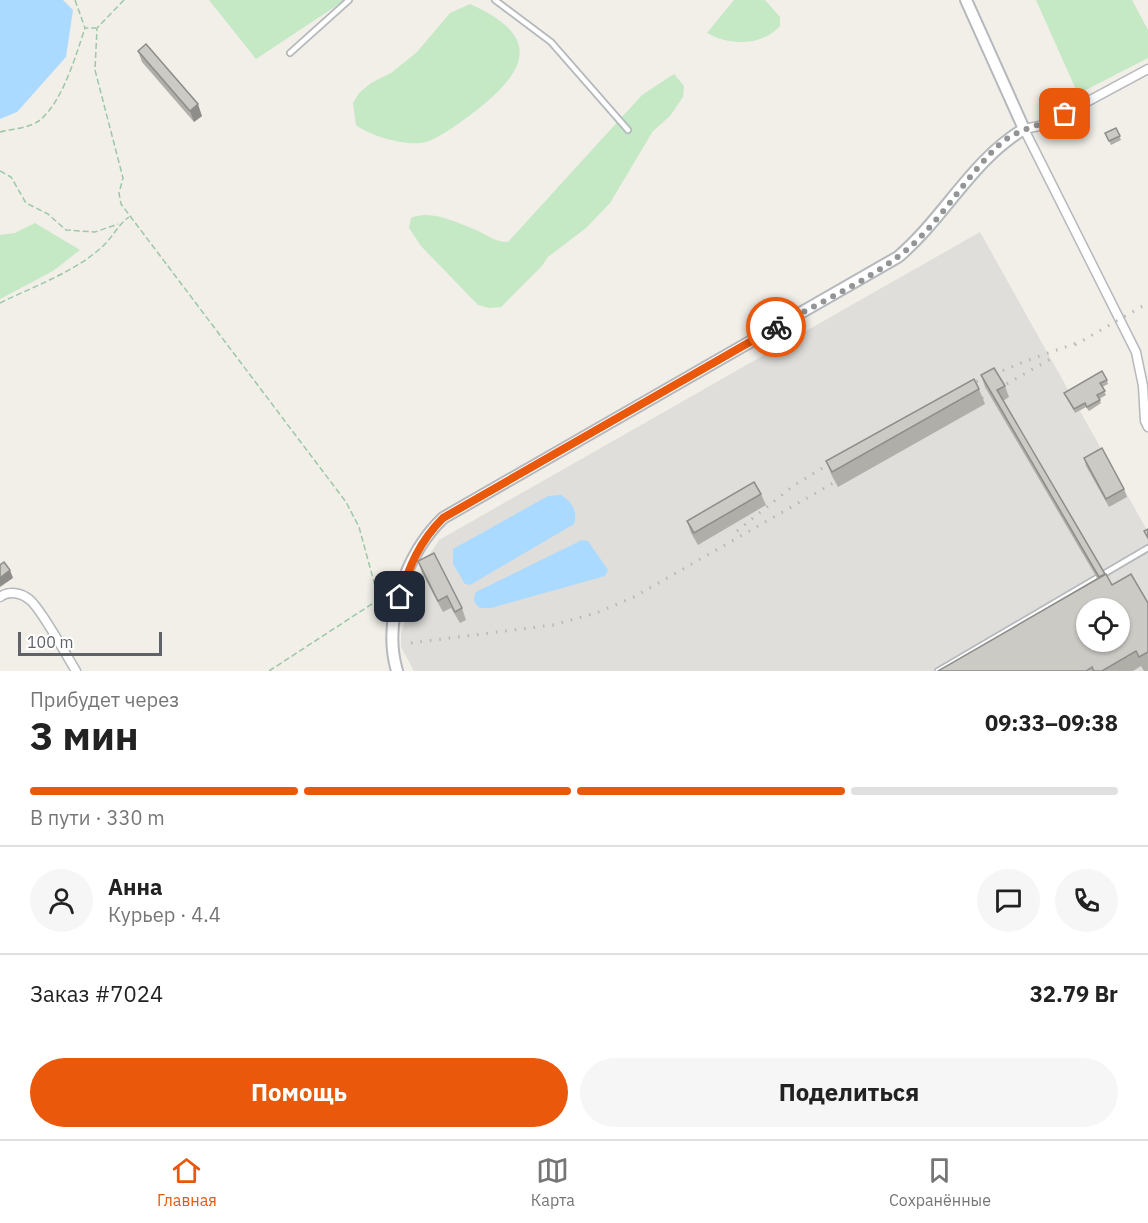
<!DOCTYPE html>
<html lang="ru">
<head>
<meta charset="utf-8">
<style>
	:root { --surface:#fff; --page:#f6f6f6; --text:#222; --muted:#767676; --line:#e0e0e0; --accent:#ea580c }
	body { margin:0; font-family:"IBM Plex Sans",sans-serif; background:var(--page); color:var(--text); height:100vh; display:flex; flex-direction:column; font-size:22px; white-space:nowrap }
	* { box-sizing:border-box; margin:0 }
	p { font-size:20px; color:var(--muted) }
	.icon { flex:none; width:33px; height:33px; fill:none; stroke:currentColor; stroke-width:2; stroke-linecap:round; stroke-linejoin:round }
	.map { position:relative; height:671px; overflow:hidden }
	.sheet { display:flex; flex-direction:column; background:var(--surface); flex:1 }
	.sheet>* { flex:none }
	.tools { position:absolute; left:1076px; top:598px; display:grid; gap:12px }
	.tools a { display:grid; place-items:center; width:54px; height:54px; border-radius:50%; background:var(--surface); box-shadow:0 2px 4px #0004; font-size:30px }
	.scale { position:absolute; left:18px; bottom:15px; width:144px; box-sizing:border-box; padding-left:6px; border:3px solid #5f6368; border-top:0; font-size:16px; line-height:21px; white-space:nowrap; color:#5f6368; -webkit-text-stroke:4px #fff; paint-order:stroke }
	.pin { position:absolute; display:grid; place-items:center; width:51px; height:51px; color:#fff; margin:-26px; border-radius:12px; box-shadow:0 3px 9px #0006 }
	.courier { position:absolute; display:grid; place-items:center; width:60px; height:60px; margin:-30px; border:4px solid #ea580c; border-radius:50%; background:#fff; color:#222; box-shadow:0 2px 8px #0007 }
	.head em { font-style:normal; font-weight:800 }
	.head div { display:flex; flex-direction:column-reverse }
	.head { display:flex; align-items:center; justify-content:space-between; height:102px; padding:0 30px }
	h1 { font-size:39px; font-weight:800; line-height:45px }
	.bar { display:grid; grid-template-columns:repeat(4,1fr); gap:9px 6px; align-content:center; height:72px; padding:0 30px }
	.bar i { height:8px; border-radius:4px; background:var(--line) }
	.bar .selected { background:var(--accent) }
	.bar p { grid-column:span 4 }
	.line { display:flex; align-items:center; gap:15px; padding:0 30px; border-top:2px solid var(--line) }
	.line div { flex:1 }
	.round { display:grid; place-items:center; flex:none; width:63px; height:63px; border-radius:32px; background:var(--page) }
	.action { display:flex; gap:12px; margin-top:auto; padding:12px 30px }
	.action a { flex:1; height:69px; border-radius:36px; background:var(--accent); color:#fff; font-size:24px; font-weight:800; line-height:69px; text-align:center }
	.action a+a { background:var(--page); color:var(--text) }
	.tab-bar { display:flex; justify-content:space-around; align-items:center; height:84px; border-top:2px solid var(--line); background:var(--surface); font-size:16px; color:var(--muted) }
	.tab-bar a { display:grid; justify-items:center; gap:3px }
	.tab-bar .selected { color:var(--accent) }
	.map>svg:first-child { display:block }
	.industrial { fill:#e0deda; fill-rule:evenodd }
	.green { fill:#c5e8c5 }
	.water { fill:#aadaff }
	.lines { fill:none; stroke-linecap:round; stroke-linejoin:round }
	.service-casing { stroke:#b5b8bc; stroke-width:8 }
	.minor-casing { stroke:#b5b8bc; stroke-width:11 }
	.tertiary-casing { stroke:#b5b8bc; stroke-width:14 }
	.path { stroke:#9cc7a9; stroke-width:1.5; stroke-dasharray:6 3; stroke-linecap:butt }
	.service { stroke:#fff; stroke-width:4.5 }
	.minor { stroke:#fff; stroke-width:8 }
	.tertiary { stroke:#fff; stroke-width:10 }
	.rail { stroke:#b6b7b8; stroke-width:3; stroke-dasharray:1.5 8; stroke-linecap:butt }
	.wall { fill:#afaea9 }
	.shaded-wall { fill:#8f8d8a }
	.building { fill:#cccac5; stroke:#8f8d8a; stroke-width:1.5; fill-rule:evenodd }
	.done { stroke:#929495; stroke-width:6; stroke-dasharray:0 10.8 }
	.route { stroke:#ea580c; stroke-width:8 }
</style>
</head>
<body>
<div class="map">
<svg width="1148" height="671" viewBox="0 0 1148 671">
	<rect width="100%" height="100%" fill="#f1efe8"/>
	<path class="industrial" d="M980,232L1070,393L1108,384L1102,387L1106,395L1099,399L1101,403L1089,411L1086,407L1080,411L1148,532V671H414L401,647V633L423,565L439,540ZM1086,609H1119V642H1086Z"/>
	<g class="green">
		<polygon points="209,0 345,0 256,59"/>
		<path d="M734,0H765L780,17V26C762,46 730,46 707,33Z"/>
		<polygon points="1036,0 1132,0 1148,30 1148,58 1078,94"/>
		<path d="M470,4C540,35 530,68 477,110C465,119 440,138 426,142C407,147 370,136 356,125L353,103L359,93L371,83L391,73L417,52L450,13Z"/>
		<path d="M674,74L684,86L683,97L670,116L653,131L610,203L586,228L548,257L541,267L501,307L489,308L478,305L421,246L409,228L411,218C431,209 457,223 476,230C488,235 494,242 508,242L642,95Z"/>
		<polygon points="35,223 80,250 53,271 0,299 0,235 15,233"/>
	</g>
	<g class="water">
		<polygon points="0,0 63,0 73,10 66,57 17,112 0,119"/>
		<path d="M561,495C572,502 578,511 574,524L470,585L465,584L453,564V549L548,496Z"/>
		<path d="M582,540L588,541L608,570L605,576L491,608H480C473,603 473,598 476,592Z"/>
	</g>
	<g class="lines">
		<defs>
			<g id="service">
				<polyline points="495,0 551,42 628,130"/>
				<polyline points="290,53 349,0"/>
				<polyline points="938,671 1148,548"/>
			</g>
			<g id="minor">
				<polyline points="1148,69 1044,125 1024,129 1136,352 1143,386 1145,421 1148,427"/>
				<path d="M0,597C9,590 22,593 30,600C42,610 66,655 76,671"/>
			</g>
			<path id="tertiary" d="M397,671C382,620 406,554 443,518L898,257C944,218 972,160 1024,129L966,0"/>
		</defs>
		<use href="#service" class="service-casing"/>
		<use href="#minor" class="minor-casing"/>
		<use href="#tertiary" class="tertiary-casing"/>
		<g class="path">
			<polyline points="75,0 85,28 96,28"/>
			<polyline points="124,0 97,28 95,70 123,178 119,193 121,204 346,502 359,527 384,619"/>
			<path d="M0,132C12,129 30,128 40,120C63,101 76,55 85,28"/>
			<polyline points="0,171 11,177 26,203 48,214 66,230 95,232 118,224"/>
			<path d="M0,303C34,286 78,271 105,244C114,235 118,225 129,217"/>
			<polyline points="269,671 378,600 388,598"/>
		</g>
		<use href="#service" class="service"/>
		<use href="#minor" class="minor"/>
		<use href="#tertiary" class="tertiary"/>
		<g class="rail">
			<polyline points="1075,345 1148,303"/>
			<polyline points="959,389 1023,362 1082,341"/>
			<polyline points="982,398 1054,357"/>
			<polyline points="737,531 793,486 842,456"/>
			<polyline points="411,643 553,625 596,613 634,597 835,482"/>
		</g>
	</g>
	<g class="wall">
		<polygon points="138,51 202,116 194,122 142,62"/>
		<polygon points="1116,128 1121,140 1111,145 1105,133"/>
		<polygon points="981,375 1005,386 1009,397 1003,401 1105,574 1112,585 1148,603 1148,671 1144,671 1141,666 1133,671 938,671 1097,578 985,387"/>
		<polygon points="1107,380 1108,384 1102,387 1106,395 1099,399 1101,403 1089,411 1086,407 1075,413 1064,393"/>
		<polygon points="979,389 985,404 838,487 832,476 826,461"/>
		<polygon points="1084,458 1124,489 1127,497 1109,507 1086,466"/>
		<polygon points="761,494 766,505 698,545 691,533 687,521"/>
		<polygon points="418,561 462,608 466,620 460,623 451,608 443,612 422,573"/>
	</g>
	<g class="shaded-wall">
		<polygon points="198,104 202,116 194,122 190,111"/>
		<polygon points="10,570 13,578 0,587 0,578"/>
	</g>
	<g class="building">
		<polygon points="146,44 198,104 190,111 138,51"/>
		<polygon points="1116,128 1120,136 1109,141 1105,133"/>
		<polygon points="994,368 1005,386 997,390 1105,574 1099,577 981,375"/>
		<polygon points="1102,371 1107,380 1100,383 1105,391 1097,395 1100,400 1087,407 1085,403 1074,409 1064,393"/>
		<polygon points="974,379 979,389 832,472 826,461"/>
		<polygon points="1102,448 1124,489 1106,499 1084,458"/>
		<polygon points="754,482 761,494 694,533 687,521"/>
		<polygon points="1148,529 1148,538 1144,531"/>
		<polygon points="434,553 462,608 455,612 447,596 438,601 418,561"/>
		<polygon points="4,562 10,570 0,578 0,565"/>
		<path d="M1106,574L1112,585L1131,574L1148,603V652L1139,657L1136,651L1102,671H1094L1092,667L1086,671H938ZM1086,609H1119V642H1086Z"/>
	</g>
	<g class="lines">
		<path class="done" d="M776,327C816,304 862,284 899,256C939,226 963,179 1000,144C1016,129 1044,125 1065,114"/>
		<path class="route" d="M400,597C409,566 420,541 443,518L776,327"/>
	</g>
</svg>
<div class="tools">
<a><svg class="icon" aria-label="locate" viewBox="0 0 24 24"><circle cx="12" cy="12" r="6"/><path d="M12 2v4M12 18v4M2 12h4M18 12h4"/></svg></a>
</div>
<div class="scale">100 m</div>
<div class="pin" style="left:1065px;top:114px;background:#ea580c"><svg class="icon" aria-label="bag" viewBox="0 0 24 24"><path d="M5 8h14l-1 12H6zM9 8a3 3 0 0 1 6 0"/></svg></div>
<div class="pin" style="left:400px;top:597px;background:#1f2937"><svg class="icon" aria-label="home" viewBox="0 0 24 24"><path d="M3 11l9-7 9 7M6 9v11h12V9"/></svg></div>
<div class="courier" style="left:776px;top:327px"><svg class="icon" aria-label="bike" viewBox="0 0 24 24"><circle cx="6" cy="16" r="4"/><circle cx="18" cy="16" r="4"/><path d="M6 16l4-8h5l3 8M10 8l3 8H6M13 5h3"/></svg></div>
</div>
<section class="sheet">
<div class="head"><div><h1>3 мин</h1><p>Прибудет через</p></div><em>09:33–09:38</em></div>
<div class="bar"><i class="selected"></i><i class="selected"></i><i class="selected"></i><i></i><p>В пути · 330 m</p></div>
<div class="line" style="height:108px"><a class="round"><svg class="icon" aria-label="person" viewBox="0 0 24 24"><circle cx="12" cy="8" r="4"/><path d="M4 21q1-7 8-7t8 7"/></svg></a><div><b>Анна</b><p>Курьер · 4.4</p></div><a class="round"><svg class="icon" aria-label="chat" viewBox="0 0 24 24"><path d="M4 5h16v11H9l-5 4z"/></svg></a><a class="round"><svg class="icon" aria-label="phone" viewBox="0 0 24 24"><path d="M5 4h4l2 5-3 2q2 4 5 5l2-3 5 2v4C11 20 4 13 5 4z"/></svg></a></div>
<div class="line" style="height:78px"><div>Заказ #7024</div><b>32.79 Br</b></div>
<div class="action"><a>Помощь</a><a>Поделиться</a></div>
</section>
<nav class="tab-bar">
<a class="selected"><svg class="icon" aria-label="home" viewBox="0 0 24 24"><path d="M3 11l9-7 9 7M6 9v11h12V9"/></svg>Главная</a>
<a><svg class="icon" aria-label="map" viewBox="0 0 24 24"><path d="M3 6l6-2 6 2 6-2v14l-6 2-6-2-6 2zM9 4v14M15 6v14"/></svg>Карта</a>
<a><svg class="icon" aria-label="saved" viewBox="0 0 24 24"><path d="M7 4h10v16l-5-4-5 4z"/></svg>Сохранённые</a>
</nav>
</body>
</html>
